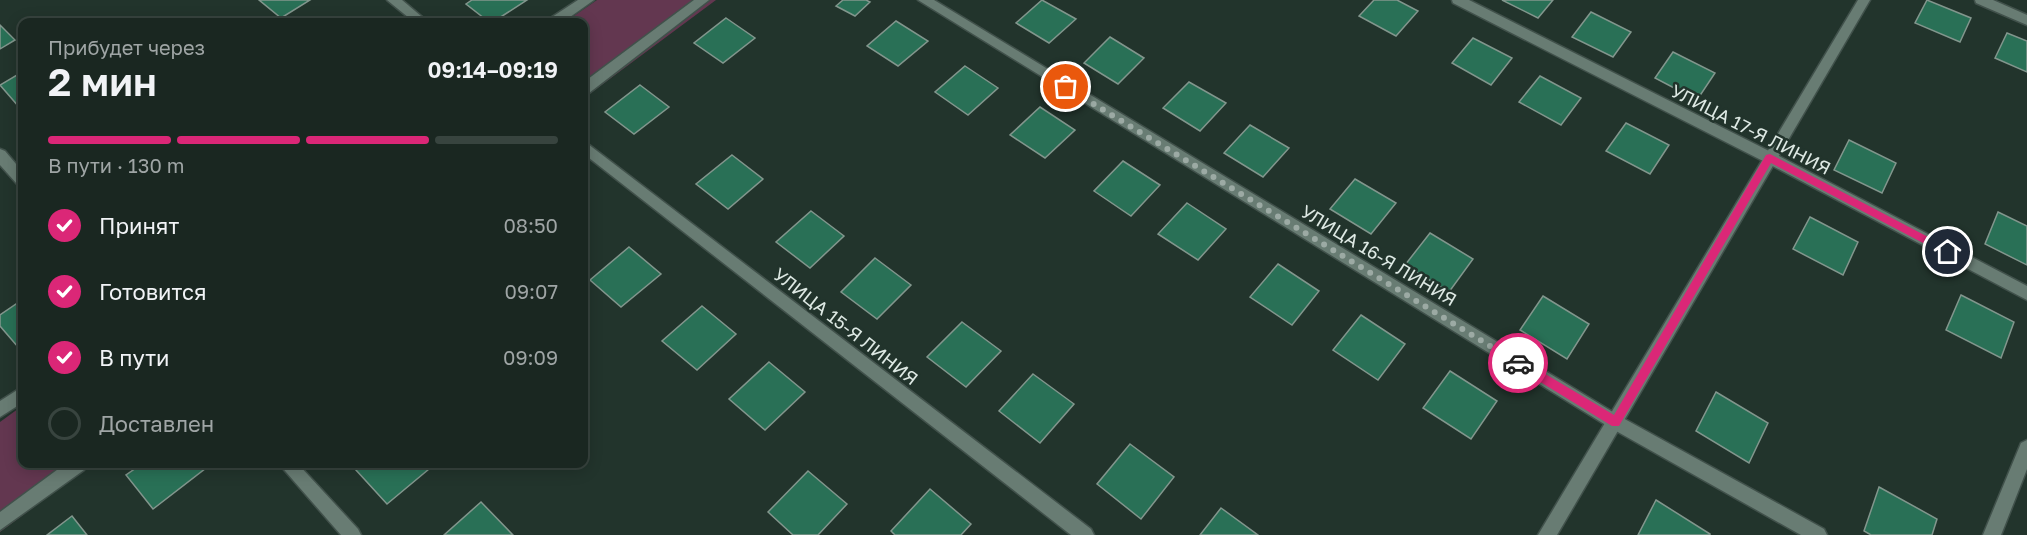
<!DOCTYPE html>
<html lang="ru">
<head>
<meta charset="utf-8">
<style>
	:root { --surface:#1a2721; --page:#27332e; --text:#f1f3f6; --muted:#9fa5a5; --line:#38443f; --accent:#db2777 }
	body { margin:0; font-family:"Golos Text",sans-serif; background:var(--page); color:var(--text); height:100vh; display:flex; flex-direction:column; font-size:22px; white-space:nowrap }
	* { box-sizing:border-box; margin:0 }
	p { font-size:20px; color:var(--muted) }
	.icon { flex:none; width:33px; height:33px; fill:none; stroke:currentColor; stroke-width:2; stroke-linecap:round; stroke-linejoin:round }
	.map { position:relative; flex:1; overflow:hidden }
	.drawer { position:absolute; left:18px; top:18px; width:570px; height:450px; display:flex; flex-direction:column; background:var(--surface); border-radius:12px; box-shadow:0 3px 15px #0003,0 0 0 2px var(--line) }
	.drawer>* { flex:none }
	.pin { position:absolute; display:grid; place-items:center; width:51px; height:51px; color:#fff; margin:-26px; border:3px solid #fff; border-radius:50%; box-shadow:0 2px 6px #0007 }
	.courier { position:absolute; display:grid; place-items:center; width:60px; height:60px; margin:-30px; border:4px solid #db2777; border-radius:50%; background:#fff; color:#222; box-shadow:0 2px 8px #0007 }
	.overview em { font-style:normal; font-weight:600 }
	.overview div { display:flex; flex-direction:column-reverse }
	.overview { display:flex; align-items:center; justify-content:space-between; height:102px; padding:0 30px }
	h1 { font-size:39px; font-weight:600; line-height:45px }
	.bar { display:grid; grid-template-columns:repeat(4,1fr); gap:9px 6px; align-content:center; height:72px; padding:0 30px }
	.bar i { height:8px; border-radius:4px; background:var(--line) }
	.bar .active { background:var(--accent) }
	.bar p { grid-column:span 4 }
	ol { padding:0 30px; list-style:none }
	li { display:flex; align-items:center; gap:18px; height:66px }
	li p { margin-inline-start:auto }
	li .icon { padding:6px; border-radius:50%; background:var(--accent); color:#fff; stroke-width:4 }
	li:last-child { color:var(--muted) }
	li i { width:33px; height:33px; border:3px solid var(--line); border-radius:50% }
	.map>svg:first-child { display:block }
	.green { fill:#633750 }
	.building { fill:#297056; stroke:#82968d; stroke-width:1.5 }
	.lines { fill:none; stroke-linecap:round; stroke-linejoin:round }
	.lane-casing { stroke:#41514b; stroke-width:3 }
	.street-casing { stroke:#41514b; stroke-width:3 }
	.lane { fill:#687c73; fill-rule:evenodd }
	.street { fill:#687c73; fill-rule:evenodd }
	.route { fill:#db2777 }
	.done { stroke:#9caaa4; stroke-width:6; stroke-dasharray:0 10.8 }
	.labels { text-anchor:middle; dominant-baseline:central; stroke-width:5; stroke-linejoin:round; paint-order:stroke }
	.street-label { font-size:18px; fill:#dee9e4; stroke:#22342c }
</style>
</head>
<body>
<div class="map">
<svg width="2027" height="535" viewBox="0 0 2027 535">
	<rect width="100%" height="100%" fill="#22342c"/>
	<g class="green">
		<polygon points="597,0 716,0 584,98 584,22 565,22"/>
		<polygon points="22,406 22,464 92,464 0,532 0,422"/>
	</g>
	<g class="building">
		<polygon points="259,0 310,0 281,18"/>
		<polygon points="472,0 527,0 493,22 489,22 466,4"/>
		<polygon points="843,0 866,0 870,2 855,16 836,6"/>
		<polygon points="1042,0 1076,19 1049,43 1016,23"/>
		<polygon points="1374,0 1397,0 1418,11 1396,36 1359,16"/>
		<polygon points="1502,0 1553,0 1538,18"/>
		<polygon points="1927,0 1971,18 1960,42 1915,23"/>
		<polygon points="1591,12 1631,32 1613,57 1572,37"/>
		<polygon points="726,18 755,38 723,63 694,43"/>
		<polygon points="896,21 928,41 898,66 867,46"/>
		<polygon points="0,25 15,40 0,49"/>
		<polygon points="2007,33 2027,41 2027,72 1995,58"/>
		<polygon points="1110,37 1144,58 1118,84 1084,63"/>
		<polygon points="1473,38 1512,58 1491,85 1452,63"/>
		<polygon points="1673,52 1715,73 1697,100 1655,78"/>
		<polygon points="965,66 998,88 968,115 935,92"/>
		<polygon points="22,72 22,105 19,107 0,85"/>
		<polygon points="1540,76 1581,98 1561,125 1519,102"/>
		<polygon points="1189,82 1226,103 1200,131 1163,108"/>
		<polygon points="640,85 669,107 634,134 605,112"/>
		<polygon points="1040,107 1075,130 1045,158 1010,135"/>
		<polygon points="1626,123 1669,145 1650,174 1606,151"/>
		<polygon points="1250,125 1289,148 1263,177 1224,153"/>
		<polygon points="1849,140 1896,163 1882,193 1834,170"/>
		<polygon points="732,155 763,179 728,209 696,184"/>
		<polygon points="1123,161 1160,185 1131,216 1094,191"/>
		<polygon points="1355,179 1396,203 1371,234 1330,209"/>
		<polygon points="1187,203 1226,229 1198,260 1158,234"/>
		<polygon points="811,211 844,236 810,268 776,242"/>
		<polygon points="1998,212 2027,226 2027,265 1985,244"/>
		<polygon points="1810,217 1858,242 1843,275 1793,249"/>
		<polygon points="1430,233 1473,259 1449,292 1405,265"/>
		<polygon points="629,247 661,274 621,307 590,280"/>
		<polygon points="875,258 911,285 877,319 841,292"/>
		<polygon points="1278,264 1319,291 1292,325 1250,297"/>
		<polygon points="1961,295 2014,322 2001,358 1946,330"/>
		<polygon points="1543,296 1589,324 1567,359 1520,330"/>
		<polygon points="22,300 22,344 18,347 0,326 0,315"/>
		<polygon points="702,306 736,334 697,370 662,341"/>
		<polygon points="1361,315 1405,344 1378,380 1333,350"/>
		<polygon points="962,322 1001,351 966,387 927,357"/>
		<polygon points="769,362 805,392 765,430 729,399"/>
		<polygon points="1450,371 1497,401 1471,439 1423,408"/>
		<polygon points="1033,374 1074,404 1040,443 999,411"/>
		<polygon points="1716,392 1768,423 1749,463 1696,431"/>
		<polygon points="1130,444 1174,477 1141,519 1097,484"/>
		<polygon points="142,464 203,464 206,468 153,509 126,475"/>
		<polygon points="364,464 435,464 387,504 356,470"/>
		<polygon points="808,471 847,504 818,535 793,535 768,512"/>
		<polygon points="1879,487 1937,519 1932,535 1871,535 1864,531"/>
		<polygon points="930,489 971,524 961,535 895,535 891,531"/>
		<polygon points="1656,500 1710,534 1710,535 1638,535"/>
		<polygon points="481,502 513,535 444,535"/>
		<polygon points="1221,508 1258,535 1200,535"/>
		<polygon points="72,516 87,535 47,535"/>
	</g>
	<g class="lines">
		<defs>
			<polygon id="lane" points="1858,0 1870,0 1557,535 1538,535"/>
			<g id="street">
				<polygon points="387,0 402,0 428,22 414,22"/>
				<polygon points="578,0 594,0 563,22 548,22 549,19"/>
				<polygon points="694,0 709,0 589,93 584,94 584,82"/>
				<polygon points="918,0 934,0 1621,417 1824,529 1827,535 1801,535 1609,427"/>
				<polygon points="1452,0 1469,0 1775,154 2027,286 2027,300 1765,162 1453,3"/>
				<polygon points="1975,0 1993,0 2027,15 2027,25 1976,3"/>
				<polygon points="584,141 1091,529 1094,535 1071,535 584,154"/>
				<polygon points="0,149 5,151 22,171 22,186 17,184 0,165"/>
				<polygon points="22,387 22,403 0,417 0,401"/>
				<polygon points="2027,440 2027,469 2001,535 1983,535 2021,443"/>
				<polygon points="65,464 86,464 84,470 0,530 0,512"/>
				<polygon points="279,464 298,464 358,529 361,535 341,535"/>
			</g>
		</defs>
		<use href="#lane" class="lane-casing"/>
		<use href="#street" class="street-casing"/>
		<use href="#lane" class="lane"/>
		<use href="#street" class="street"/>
	</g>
	<polygon class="route" points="1770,154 1951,249 1951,254 1944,254 1771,163 1619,426 1612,426 1514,366 1514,360 1522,360 1614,415 1766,155"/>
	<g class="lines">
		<polyline class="done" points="1066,87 1518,363"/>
	</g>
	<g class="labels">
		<g class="street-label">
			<text transform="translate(1751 129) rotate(27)">УЛИЦА 17-Я ЛИНИЯ</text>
			<text transform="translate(1379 255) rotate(31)">УЛИЦА 16-Я ЛИНИЯ</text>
			<text transform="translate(846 326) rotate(38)">УЛИЦА 15-Я ЛИНИЯ</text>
		</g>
	</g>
</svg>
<div class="pin" style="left:1066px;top:87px;background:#ea580c"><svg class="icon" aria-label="bag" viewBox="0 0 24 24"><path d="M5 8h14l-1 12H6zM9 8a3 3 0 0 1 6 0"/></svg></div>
<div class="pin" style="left:1948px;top:252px;background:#1f2937"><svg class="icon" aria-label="home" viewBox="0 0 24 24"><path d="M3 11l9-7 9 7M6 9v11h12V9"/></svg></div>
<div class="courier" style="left:1518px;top:363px"><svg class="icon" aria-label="car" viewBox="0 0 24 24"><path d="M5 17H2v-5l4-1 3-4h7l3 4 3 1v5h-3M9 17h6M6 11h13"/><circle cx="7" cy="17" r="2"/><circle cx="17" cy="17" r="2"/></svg></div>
<section class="drawer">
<div class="overview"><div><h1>2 мин</h1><p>Прибудет через</p></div><em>09:14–09:19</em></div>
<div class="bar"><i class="active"></i><i class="active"></i><i class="active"></i><i></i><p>В пути · 130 m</p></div>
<ol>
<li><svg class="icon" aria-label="check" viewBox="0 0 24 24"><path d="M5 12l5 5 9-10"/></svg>Принят<p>08:50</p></li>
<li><svg class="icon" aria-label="check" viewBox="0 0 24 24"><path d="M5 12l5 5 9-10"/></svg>Готовится<p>09:07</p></li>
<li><svg class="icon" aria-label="check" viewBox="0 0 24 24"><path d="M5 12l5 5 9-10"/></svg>В пути<p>09:09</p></li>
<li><i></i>Доставлен</li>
</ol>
</section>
</div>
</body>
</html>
